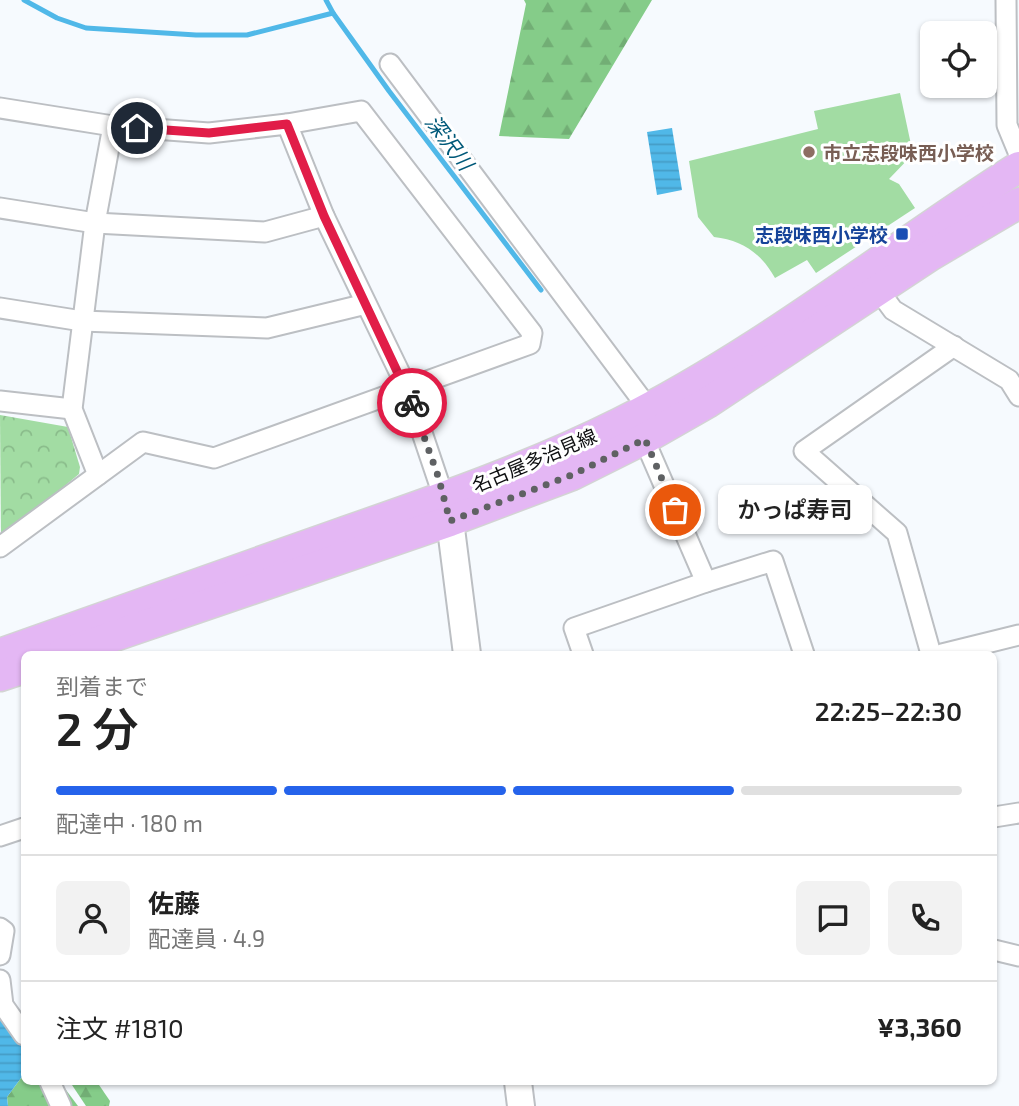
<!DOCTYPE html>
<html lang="ja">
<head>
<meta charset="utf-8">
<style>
	:root { --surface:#fff; --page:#f2f2f2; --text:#222; --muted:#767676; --line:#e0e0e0; --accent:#2563eb }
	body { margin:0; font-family:"Exo 2","Noto Sans JP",sans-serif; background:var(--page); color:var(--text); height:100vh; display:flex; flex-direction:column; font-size:26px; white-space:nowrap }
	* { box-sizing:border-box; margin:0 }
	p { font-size:23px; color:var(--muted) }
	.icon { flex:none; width:38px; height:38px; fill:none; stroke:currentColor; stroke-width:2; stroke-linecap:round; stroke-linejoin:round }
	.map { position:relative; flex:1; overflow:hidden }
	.details { position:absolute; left:21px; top:651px; width:976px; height:434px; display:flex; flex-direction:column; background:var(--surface); border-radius:10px; box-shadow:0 2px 5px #0004 }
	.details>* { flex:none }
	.controls { position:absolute; left:920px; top:21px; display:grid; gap:14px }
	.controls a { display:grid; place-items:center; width:77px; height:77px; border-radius:10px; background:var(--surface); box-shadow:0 2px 5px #0004; font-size:35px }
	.pin { position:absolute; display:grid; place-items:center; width:60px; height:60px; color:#fff; margin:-30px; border:4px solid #fff; border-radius:50%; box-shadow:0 2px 7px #0007 }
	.courier { position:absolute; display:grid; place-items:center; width:70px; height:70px; margin:-35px; border:5px solid #e11d48; border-radius:50%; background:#fff; color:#222; box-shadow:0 2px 9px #0007 }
	.bubble { position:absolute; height:49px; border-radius:10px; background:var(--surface); box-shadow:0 2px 5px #0004; font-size:23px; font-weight:600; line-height:49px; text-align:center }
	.headline em { font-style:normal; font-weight:600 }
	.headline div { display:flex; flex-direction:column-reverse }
	.headline { display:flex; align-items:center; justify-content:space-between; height:119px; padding:0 35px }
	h1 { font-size:46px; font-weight:600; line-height:52px }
	.bar { display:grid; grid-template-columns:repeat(4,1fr); gap:10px 7px; align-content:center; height:84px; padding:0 35px }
	.bar i { height:9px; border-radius:5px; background:var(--line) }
	.bar .current { background:var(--accent) }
	.bar p { grid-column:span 4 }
	.line { display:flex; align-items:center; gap:18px; padding:0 35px; border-top:2px solid var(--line) }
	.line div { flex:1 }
	.round { display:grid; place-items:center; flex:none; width:74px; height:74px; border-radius:10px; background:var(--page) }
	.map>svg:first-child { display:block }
	.forest { fill:url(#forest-firs) }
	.park { fill:url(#park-crowns) }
	.pitch { fill:#a2dca3 }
	.water { fill:url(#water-rules) }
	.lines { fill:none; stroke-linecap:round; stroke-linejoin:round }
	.stream { stroke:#50b8e8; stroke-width:5 }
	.street-casing { stroke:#bcbfc3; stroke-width:23 }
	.secondary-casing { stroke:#bcbfc3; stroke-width:30 }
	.primary-casing { stroke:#d3d4d4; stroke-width:33 }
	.street { stroke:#fff; stroke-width:19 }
	.secondary { stroke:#fff; stroke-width:26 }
	.primary { stroke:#e4b7f4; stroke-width:30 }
	.done { stroke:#5f6163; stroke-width:7; stroke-dasharray:0 12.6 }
	.route { stroke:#e11d48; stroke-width:9 }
	.education-dot { fill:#8d6e63; stroke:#fff; stroke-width:2.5 }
	.transit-dot { fill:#1a4fb4; stroke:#fff; stroke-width:2.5 }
	.labels { text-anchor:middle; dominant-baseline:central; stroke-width:6; stroke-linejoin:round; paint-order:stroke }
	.education-label { font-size:19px; font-weight:bold; fill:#785e54; stroke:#fff; text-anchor:start }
	.transit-label { font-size:19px; font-weight:bold; fill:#164399; stroke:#fff; text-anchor:end }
	.street-label { font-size:19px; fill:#0d0e10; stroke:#fff }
	.water-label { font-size:21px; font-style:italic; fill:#005979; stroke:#fff }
</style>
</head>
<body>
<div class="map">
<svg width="1019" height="1106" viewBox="0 0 1019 1106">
	<defs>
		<pattern id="forest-firs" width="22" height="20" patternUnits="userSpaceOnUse" patternTransform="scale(1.75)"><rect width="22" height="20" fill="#85cc89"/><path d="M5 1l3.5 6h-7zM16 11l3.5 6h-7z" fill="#72ae75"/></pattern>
		<pattern id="park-crowns" width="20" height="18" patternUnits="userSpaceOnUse" patternTransform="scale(1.75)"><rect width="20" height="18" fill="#a2dca3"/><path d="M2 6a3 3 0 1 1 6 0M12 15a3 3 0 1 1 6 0" fill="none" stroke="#8abc8b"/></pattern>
		<pattern id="water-rules" width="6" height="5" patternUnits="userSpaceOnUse" patternTransform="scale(1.75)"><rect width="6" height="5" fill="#50b8e8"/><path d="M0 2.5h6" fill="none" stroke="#459dc6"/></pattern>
	</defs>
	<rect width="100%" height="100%" fill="#f6fafe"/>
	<g class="forest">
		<polygon points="524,0 652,0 569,139 499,136 526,4"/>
		<polygon points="24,1074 24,1082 60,1082 78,1106 8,1106 7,1097"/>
		<polygon points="70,1082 97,1082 110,1101 109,1106 86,1106"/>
	</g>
	<polygon class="park" points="0,415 68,427 80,467 79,474 1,539"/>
	<path class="pitch" d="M900,93L913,154L889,179L899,184L915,208L816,273L807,260L775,278C761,253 742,240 714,237L698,217L689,161L818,129L814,111Z"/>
	<g class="water">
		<polygon points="672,128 682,190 657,195 647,132"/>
		<polygon points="0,980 24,1035 24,1074 7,1097 8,1106 0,1106"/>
	</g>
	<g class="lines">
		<g class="stream">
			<polyline points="24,0 57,18 86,28 196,35 247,35 333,13 389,91 541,290"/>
			<polyline points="326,0 333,13"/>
		</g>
		<defs>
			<g id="street">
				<polyline points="1006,0 1007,125 1019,154"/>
				<polyline points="390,64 648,408"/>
				<polyline points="0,108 113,126 209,133 287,124 361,111 532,333 530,344 214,458 143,442 0,547"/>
				<polyline points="287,124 324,216 407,388 447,507"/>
				<polyline points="0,208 95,223 265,232 324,216"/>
				<polyline points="879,291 893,310 1009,380 1019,396"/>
				<polyline points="0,308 82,321 267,328 366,304"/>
				<polyline points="0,401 72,409"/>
				<polyline points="644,439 706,582"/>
				<polyline points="98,475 72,409 95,223 113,126"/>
				<polyline points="583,654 574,628 706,582 773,561 804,654"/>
				<polyline points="931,654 897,533 804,451 954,346"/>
				<polyline points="942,654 1019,635"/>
				<polyline points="994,817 1019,813"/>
				<polyline points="0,836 24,828"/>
				<polyline points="0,928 4,931 0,955"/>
				<polyline points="994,950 1019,956"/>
				<polyline points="0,980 3,1005 24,1035"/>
				<polyline points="50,1082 61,1106"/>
			</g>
			<g id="secondary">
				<polyline points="450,521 467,654"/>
				<polyline points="518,1082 521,1106"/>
			</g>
			<g id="primary">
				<path d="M0,654C113,614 226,574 339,534C434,501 530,468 620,423C762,352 886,252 1019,167"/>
				<polyline points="62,654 450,521 572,475 644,439 707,403 931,255 1019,203"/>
				<polyline points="0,676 24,668"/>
			</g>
		</defs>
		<use href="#street" class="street-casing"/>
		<use href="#secondary" class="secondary-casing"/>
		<use href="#primary" class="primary-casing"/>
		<use href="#street" class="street"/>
		<use href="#secondary" class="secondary"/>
		<use href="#primary" class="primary"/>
	</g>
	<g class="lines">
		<polyline class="done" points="412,403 438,476 450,521 572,475 645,439 675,510"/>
		<polyline class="route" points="137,128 209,133 287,124 324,216 412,403"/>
	</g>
	<circle class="education-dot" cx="809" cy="152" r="7"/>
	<rect class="transit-dot" x="895" y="227" width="14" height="14" rx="3.5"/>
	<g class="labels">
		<g class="education-label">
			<text x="823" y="152">市立志段味西小学校</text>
		</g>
		<g class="transit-label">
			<text x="888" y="234">志段味西小学校</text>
		</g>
		<g class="street-label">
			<text transform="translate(534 460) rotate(-23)">名古屋多治見線</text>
		</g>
		<g class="water-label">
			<text transform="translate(450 142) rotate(53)">深沢川</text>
		</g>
	</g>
</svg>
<div class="controls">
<a><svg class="icon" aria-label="locate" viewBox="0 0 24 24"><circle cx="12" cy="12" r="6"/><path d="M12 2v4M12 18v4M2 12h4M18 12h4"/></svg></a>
</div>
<div class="pin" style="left:675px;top:510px;background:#ea580c"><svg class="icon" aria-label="bag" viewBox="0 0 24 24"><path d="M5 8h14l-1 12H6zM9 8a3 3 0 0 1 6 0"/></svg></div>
<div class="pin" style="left:137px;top:128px;background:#1f2937"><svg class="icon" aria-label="home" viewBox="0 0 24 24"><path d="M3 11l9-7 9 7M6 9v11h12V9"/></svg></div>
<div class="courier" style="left:412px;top:403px"><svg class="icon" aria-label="bike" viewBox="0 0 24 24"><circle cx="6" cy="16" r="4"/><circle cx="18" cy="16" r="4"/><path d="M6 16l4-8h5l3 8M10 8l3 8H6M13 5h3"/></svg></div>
<div class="bubble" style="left:718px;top:485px;width:154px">かっぱ寿司</div>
<section class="details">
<div class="headline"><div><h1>2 分</h1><p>到着まで</p></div><em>22:25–22:30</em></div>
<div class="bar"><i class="current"></i><i class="current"></i><i class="current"></i><i></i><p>配達中 · 180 m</p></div>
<div class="line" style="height:126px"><a class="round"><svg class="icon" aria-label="person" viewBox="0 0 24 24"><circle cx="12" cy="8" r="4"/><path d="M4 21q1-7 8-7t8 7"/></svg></a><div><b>佐藤</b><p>配達員 · 4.9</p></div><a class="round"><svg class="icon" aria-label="chat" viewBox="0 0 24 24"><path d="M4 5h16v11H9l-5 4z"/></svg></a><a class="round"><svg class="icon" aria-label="phone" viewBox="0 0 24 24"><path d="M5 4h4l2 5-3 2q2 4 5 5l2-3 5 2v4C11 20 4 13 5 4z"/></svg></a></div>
<div class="line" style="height:91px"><div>注文 #1810</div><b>¥3,360</b></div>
</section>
</div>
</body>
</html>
